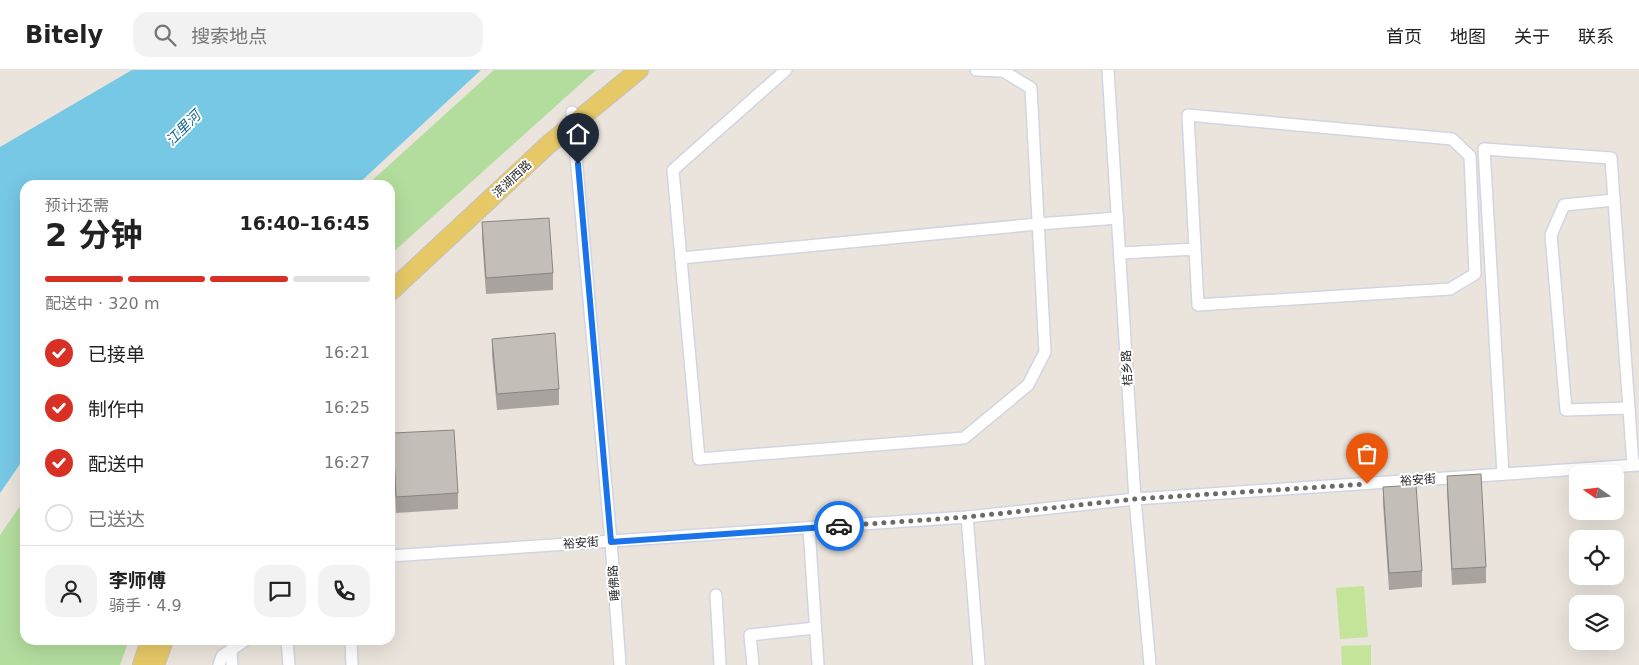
<!DOCTYPE html>
<html lang="zh">
<head>
<meta charset="utf-8">
<style>
	:root { --surface:#fff; --page:#f2f2f2; --text:#222; --muted:#767676; --line:#e0e0e0; --accent:#d93025 }
	body { margin:0; font-family:"DejaVu Sans","Noto Sans SC",sans-serif; background:var(--page); color:var(--text); height:100vh; display:flex; flex-direction:column; font-size:19px; white-space:nowrap }
	* { box-sizing:border-box; margin:0 }
	p { font-size:16px; color:var(--muted) }
	.icon { flex:none; width:28px; height:28px; fill:none; stroke:currentColor; stroke-width:2; stroke-linecap:round; stroke-linejoin:round }
	.map { position:relative; flex:1; overflow:hidden }
	.sheet { position:absolute; left:20px; top:110px; width:375px; height:465px; display:flex; flex-direction:column; background:var(--surface); border-radius:15px; box-shadow:0 5px 20px #0002 }
	.sheet>* { flex:none }
	.needle { width:32px; rotate:284deg }
	.controls { position:absolute; left:1569px; top:395px; display:grid; gap:10px }
	.controls a { display:grid; place-items:center; width:55px; height:55px; border-radius:10px; background:var(--surface); box-shadow:0 5px 20px #0002; font-size:25px }
	.pin { position:absolute; display:grid; place-items:center; width:42px; height:42px; color:#fff; margin:-51px -21px; border-radius:50% 50% 50% 0; rotate:-45deg; box-shadow:0 0 5px #0007 }
	.pin .icon { rotate:45deg }
	.courier { position:absolute; display:grid; place-items:center; width:50px; height:50px; margin:-25px; border:4px solid #1a73e8; border-radius:50%; background:#fff; color:#222; box-shadow:0 1px 6px #0007 }
	.head em { font-style:normal; font-weight:700 }
	.head div { display:flex; flex-direction:column-reverse }
	.head { display:flex; align-items:center; justify-content:space-between; height:85px; padding:0 25px }
	h1 { font-size:32px; font-weight:700; line-height:38px }
	.bar { display:grid; grid-template-columns:repeat(4,1fr); gap:8px 5px; align-content:center; height:60px; padding:0 25px }
	.bar i { height:6px; border-radius:4px; background:var(--line) }
	.bar .active { background:var(--accent) }
	.bar p { grid-column:span 4 }
	.line { display:flex; align-items:center; gap:12px; padding:0 25px; border-top:1px solid var(--line) }
	.line div { flex:1 }
	.round { display:grid; place-items:center; flex:none; width:52px; height:52px; border-radius:15px; background:var(--page) }
	ol { padding:0 25px; list-style:none }
	li { display:flex; align-items:center; gap:15px; height:55px }
	li p { margin-inline-start:auto }
	li .icon { padding:5px; border-radius:50%; background:var(--accent); color:#fff; stroke-width:4 }
	li:last-child { color:var(--muted) }
	li i { width:28px; height:28px; border:2px solid var(--line); border-radius:50% }
	header { display:flex; align-items:center; gap:30px; box-sizing:border-box; height:70px; padding:0 25px; background:var(--surface); border-bottom:1px solid var(--line) }
	header strong { font-size:24px }
	nav { display:flex; gap:28px; margin-inline-start:auto; font-size:18px }
	.search { width:350px; height:45px; background:var(--page); display:flex; align-items:center; gap:12px; box-sizing:border-box; padding:0 18px; border-radius:15px; color:var(--muted); font-size:19px }
	.map>svg:first-child { display:block }
	.green { fill:#b3dd9d }
	.pitch { fill:#c4e499 }
	.water { fill:#77c8e5 }
	.lines { fill:none; stroke-linecap:round; stroke-linejoin:round }
	.street-casing { stroke:#d2d5e1; stroke-width:14 }
	.primary-casing { stroke:#c3c3c3; stroke-width:20 }
	.street { stroke:#fff; stroke-width:11 }
	.primary { stroke:#e6c866; stroke-width:18 }
	.wall { fill:#a8a39e }
	.building { fill:#c3beb8; stroke:#888581 }
	.done { stroke:#6d6a68; stroke-width:5; stroke-dasharray:0 9 }
	.route { stroke:#1a73e8; stroke-width:6 }
	.labels { text-anchor:middle; dominant-baseline:central; stroke-width:4; stroke-linejoin:round; paint-order:stroke }
	.street-label { font-size:12px; fill:#292929; stroke:#fff }
	.water-label { font-size:14px; font-style:italic; fill:#17668f; stroke:#fff }
</style>
</head>
<body>
<header>
<strong>Bitely</strong>
<div class="search"><svg class="icon" aria-label="search" viewBox="0 0 24 24"><circle cx="10" cy="10" r="6"/><path d="M15 15l6 6"/></svg>搜索地点</div>
<nav><a>首页</a><a>地图</a><a>关于</a><a>联系</a></nav>
</header>
<div class="map">
<svg width="1639" height="595" viewBox="0 0 1639 595">
	<rect width="100%" height="100%" fill="#eae4dc"/>
	<g class="green">
		<polygon points="494,0 596,0 390,185 390,115 367,115"/>
		<polygon points="25,429 25,570 129,570 120,595 0,595 0,465"/>
	</g>
	<g class="pitch">
		<polygon points="1364,516 1368,567 1340,569 1336,518"/>
		<polygon points="1371,575 1371,595 1342,595 1341,576"/>
	</g>
	<polygon class="water" points="132,0 481,0 357,115 25,115 25,387 0,423 0,77"/>
	<g class="lines">
		<defs>
			<g id="street">
				<polyline points="786,0 673,100 699,389 964,368 1028,315 1045,282 1031,18 1003,1 976,0"/>
				<polyline points="1108,0 1135,429 1150,595"/>
				<polyline points="572,42 611,472 620,595"/>
				<polyline points="1614,130 1564,135 1551,165 1566,340 1629,338"/>
				<polyline points="1121,183 1195,179 1198,235 1450,219 1475,204 1470,86 1452,69 1188,45 1195,179"/>
				<polyline points="681,188 1038,154 1118,148"/>
				<polyline points="1503,404 1484,79 1611,88 1633,395"/>
				<polyline points="967,447 979,595"/>
				<polyline points="809,458 818,595"/>
				<polyline points="390,486 967,447 1135,429 1639,395"/>
				<polyline points="716,525 720,595"/>
				<polyline points="287,570 289,595"/>
				<polyline points="351,570 352,595"/>
				<polyline points="231,580 232,595"/>
				<polyline points="219,595 222,586 246,570"/>
				<polyline points="753,595 750,565 815,558"/>
			</g>
			<g id="primary">
				<polyline points="390,222 549,74 639,0"/>
				<polyline points="142,595 150,570"/>
				<polyline points="155,595 164,570"/>
			</g>
		</defs>
		<use href="#street" class="street-casing"/>
		<use href="#primary" class="primary-casing"/>
		<use href="#street" class="street"/>
		<use href="#primary" class="primary"/>
	</g>
	<g class="wall">
		<polygon points="482,152 553,203 553,220 486,224 482,168"/>
		<polygon points="492,269 559,319 559,335 497,340 492,285"/>
		<polygon points="393,363 458,423 458,439 396,443 393,380"/>
		<polygon points="1447,406 1486,497 1486,513 1452,515 1447,422"/>
		<polygon points="1383,417 1422,501 1422,517 1389,520 1383,434"/>
	</g>
	<g class="building">
		<polygon points="549,148 553,203 486,208 482,152"/>
		<polygon points="555,263 559,319 497,324 492,269"/>
		<polygon points="454,360 458,423 396,427 393,363"/>
		<polygon points="1481,404 1486,497 1452,499 1447,406"/>
		<polygon points="1416,415 1422,501 1389,503 1383,417"/>
	</g>
	<g class="lines">
		<polyline class="done" points="839,456 967,447 1135,429 1367,414"/>
		<polyline class="route" points="578,94 611,472 839,456"/>
	</g>
	<g class="labels">
		<g class="street-label">
			<text transform="translate(512 109) rotate(-43)">滨湖西路</text>
			<text transform="translate(1127 298) rotate(-93)">桔乡路</text>
			<text transform="translate(1418 410) rotate(-4)">裕安街</text>
			<text transform="translate(581 473) rotate(-4)">裕安街</text>
			<text transform="translate(614 513) rotate(-94)">睡佛路</text>
		</g>
		<g class="water-label">
			<text transform="translate(183 58) rotate(-45)">江里河</text>
		</g>
	</g>
</svg>
<div class="controls">
<a><svg class="needle" viewBox="-14 -14 28 28"><path d="M0-13l5 13h-10z" fill="#e53935"/><path d="M0 13l5-13h-10z" fill="#767676"/></svg></a>
<a><svg class="icon" aria-label="locate" viewBox="0 0 24 24"><circle cx="12" cy="12" r="6"/><path d="M12 2v4M12 18v4M2 12h4M18 12h4"/></svg></a>
<a><svg class="icon" aria-label="layers" viewBox="0 0 24 24"><path d="M12 4l9 5-9 5-9-5zM3 14l9 5 9-5"/></svg></a>
</div>
<div class="pin" style="left:1367px;top:414px;background:#ea580c"><svg class="icon" aria-label="bag" viewBox="0 0 24 24"><path d="M5 8h14l-1 12H6zM9 8a3 3 0 0 1 6 0"/></svg></div>
<div class="pin" style="left:578px;top:94px;background:#1f2937"><svg class="icon" aria-label="home" viewBox="0 0 24 24"><path d="M3 11l9-7 9 7M6 9v11h12V9"/></svg></div>
<div class="courier" style="left:839px;top:456px"><svg class="icon" aria-label="car" viewBox="0 0 24 24"><path d="M5 17H2v-5l4-1 3-4h7l3 4 3 1v5h-3M9 17h6M6 11h13"/><circle cx="7" cy="17" r="2"/><circle cx="17" cy="17" r="2"/></svg></div>
<section class="sheet">
<div class="head"><div><h1>2 分钟</h1><p>预计还需</p></div><em>16:40–16:45</em></div>
<div class="bar"><i class="active"></i><i class="active"></i><i class="active"></i><i></i><p>配送中 · 320 m</p></div>
<ol>
<li><svg class="icon" aria-label="check" viewBox="0 0 24 24"><path d="M5 12l5 5 9-10"/></svg>已接单<p>16:21</p></li>
<li><svg class="icon" aria-label="check" viewBox="0 0 24 24"><path d="M5 12l5 5 9-10"/></svg>制作中<p>16:25</p></li>
<li><svg class="icon" aria-label="check" viewBox="0 0 24 24"><path d="M5 12l5 5 9-10"/></svg>配送中<p>16:27</p></li>
<li><i></i>已送达</li>
</ol>
<div class="line" style="height:90px"><a class="round"><svg class="icon" aria-label="person" viewBox="0 0 24 24"><circle cx="12" cy="8" r="4"/><path d="M4 21q1-7 8-7t8 7"/></svg></a><div><b>李师傅</b><p>骑手 · 4.9</p></div><a class="round"><svg class="icon" aria-label="chat" viewBox="0 0 24 24"><path d="M4 5h16v11H9l-5 4z"/></svg></a><a class="round"><svg class="icon" aria-label="phone" viewBox="0 0 24 24"><path d="M5 4h4l2 5-3 2q2 4 5 5l2-3 5 2v4C11 20 4 13 5 4z"/></svg></a></div>
</section>
</div>
</body>
</html>
